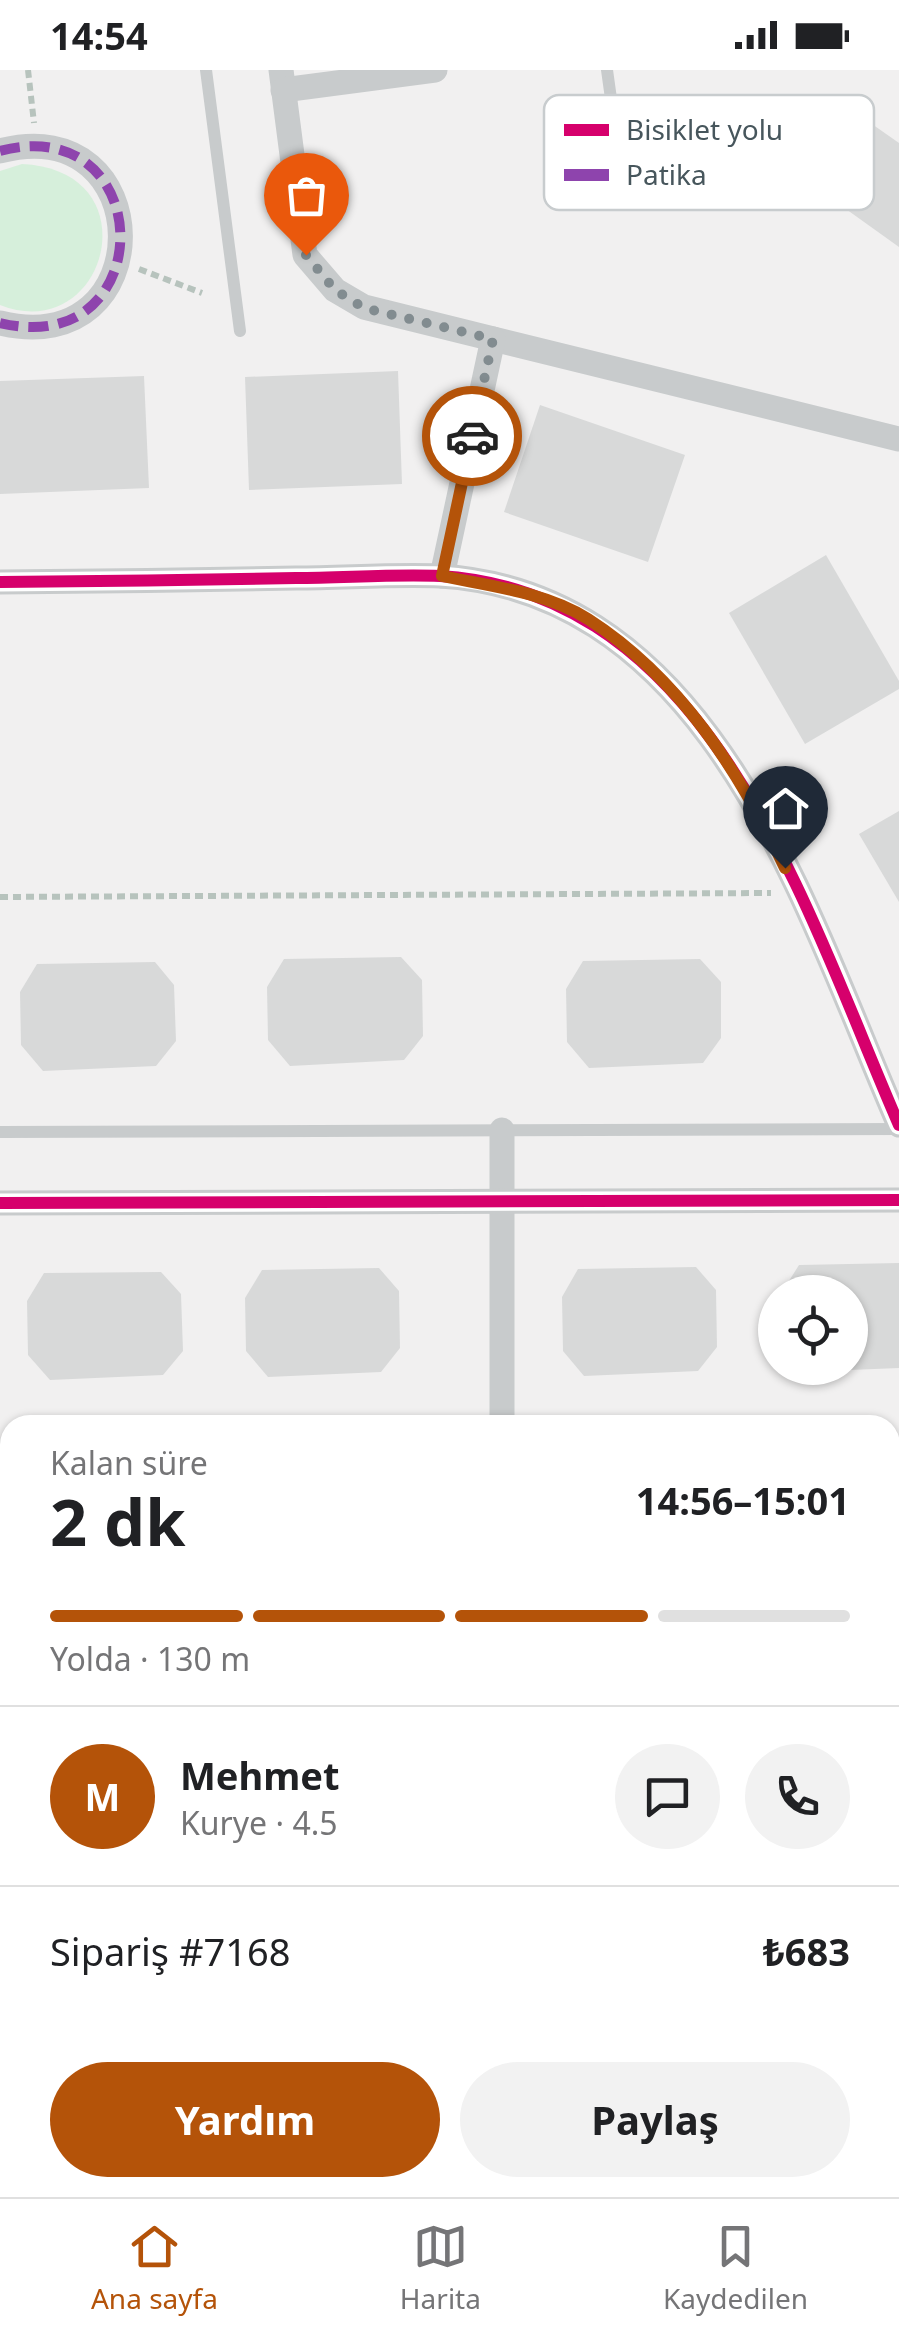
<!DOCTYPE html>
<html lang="tr">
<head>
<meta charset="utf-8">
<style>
	:root { --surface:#fff; --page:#f2f2f2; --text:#202124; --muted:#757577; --line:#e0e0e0; --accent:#b45309 }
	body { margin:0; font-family:"Noto Sans",sans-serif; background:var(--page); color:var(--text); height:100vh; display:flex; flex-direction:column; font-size:38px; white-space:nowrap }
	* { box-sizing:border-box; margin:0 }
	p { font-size:32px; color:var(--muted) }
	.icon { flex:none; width:55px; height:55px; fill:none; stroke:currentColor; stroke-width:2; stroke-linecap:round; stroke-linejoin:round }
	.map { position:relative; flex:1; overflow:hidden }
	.side { position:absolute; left:0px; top:1345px; width:900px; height:782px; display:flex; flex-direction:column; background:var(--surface); border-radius:30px 30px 0 0; box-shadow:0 2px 8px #0004 }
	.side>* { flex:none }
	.fabs { position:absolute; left:758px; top:1205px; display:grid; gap:20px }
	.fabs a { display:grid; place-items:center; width:110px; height:110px; border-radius:50%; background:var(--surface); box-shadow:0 2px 8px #0004; font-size:50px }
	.pin { position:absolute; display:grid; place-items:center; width:85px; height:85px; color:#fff; margin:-102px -42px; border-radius:50% 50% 50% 0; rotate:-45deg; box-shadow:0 0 10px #0007 }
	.pin .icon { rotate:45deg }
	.courier { position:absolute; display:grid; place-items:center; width:100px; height:100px; margin:-50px; border:8px solid #b45309; border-radius:50%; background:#fff; color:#222; box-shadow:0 2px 12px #0007 }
	.headline em { font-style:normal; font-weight:700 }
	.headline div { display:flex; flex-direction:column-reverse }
	.headline { display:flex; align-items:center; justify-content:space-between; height:170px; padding:0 50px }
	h1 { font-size:65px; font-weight:700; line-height:75px }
	.bar { display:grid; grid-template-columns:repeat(4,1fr); gap:15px 10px; align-content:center; height:120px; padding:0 50px }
	.bar i { height:12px; border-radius:8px; background:var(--line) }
	.bar .selected { background:var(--accent) }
	.bar p { grid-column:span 4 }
	.line { display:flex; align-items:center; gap:25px; padding:0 50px; border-top:2px solid var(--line) }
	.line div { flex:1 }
	.round { display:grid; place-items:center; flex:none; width:105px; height:105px; border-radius:52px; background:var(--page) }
	.button { display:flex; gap:20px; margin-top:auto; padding:20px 50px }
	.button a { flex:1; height:115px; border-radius:60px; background:var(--accent); color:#fff; font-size:40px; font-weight:700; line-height:115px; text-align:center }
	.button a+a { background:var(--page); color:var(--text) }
	.status { display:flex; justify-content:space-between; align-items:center; height:70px; padding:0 50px; background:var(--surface); direction:ltr }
	.status svg { height:28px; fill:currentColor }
	.tab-bar { display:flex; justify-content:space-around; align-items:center; height:140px; border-top:2px solid var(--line); background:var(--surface); font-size:28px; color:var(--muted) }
	.tab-bar a { display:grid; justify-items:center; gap:5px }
	.tab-bar .selected { color:var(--accent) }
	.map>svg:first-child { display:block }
	.cemetery { fill:url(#cemetery-stones) }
	.green { fill:#d6efdb }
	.building { fill:#d8d9d9 }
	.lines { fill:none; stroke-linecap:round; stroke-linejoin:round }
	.path { stroke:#b7c3bd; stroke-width:6; stroke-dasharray:8 5; stroke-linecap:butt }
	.lane { stroke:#c8cbcc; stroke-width:12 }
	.street { stroke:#c8cbcc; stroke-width:25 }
	.secondary { stroke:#c8cbce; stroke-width:35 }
	.quiet { stroke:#8e44ad; stroke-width:10; stroke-dasharray:20 10; stroke-linecap:butt }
	.cycleway-casing { stroke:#fff; stroke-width:19 }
	.cycleway { stroke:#d6006c; stroke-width:12 }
	.done { stroke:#828c90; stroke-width:10; stroke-dasharray:0 18 }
	.route { stroke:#b45309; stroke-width:12 }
	.key { fill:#fff; stroke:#c8ccce; stroke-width:2.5 }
	.key-label { font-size:28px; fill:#47565c }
</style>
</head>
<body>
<div class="status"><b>14:54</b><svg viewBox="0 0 49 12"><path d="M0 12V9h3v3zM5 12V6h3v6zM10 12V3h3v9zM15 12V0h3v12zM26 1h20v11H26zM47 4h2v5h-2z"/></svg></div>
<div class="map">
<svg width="899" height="2127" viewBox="0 0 899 2127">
	<defs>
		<pattern id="cemetery-stones" width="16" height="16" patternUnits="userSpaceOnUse" patternTransform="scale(2.5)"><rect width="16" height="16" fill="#d6efdb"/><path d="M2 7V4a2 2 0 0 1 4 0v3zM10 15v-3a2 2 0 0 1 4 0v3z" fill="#b9cfbe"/></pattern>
	</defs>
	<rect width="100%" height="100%" fill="#f1f0f0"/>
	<polygon class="cemetery" points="0,1821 10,1821 10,2118 890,2118 890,1825 899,1825 899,2127 0,2127"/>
	<path class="green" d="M22,94C154,100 107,277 0,235V101Z"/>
	<g class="building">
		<polygon points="859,45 899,73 899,177 811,114"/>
		<polygon points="398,301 402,414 249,420 245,307"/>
		<polygon points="144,306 149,418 0,424 0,311"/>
		<polygon points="540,335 685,385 648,492 504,442"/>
		<polygon points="826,485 899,611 899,619 805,674 729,543"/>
		<polygon points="899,741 899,832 859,764"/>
		<polygon points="401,887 422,910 423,966 404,990 290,996 268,970 267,917 284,889"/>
		<polygon points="700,889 721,912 721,968 703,993 589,998 567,972 566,919 583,891"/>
		<polygon points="155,892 174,915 176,971 156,996 43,1001 21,975 20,922 37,894"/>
		<polygon points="899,1193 899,1298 850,1300 850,1222 782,1222 799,1195"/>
		<polygon points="696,1197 716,1220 717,1277 698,1301 584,1306 563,1281 562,1227 578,1199"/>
		<polygon points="379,1198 399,1221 400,1278 381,1302 268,1307 246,1281 245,1228 262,1200"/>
		<polygon points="161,1202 181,1224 183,1281 163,1305 50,1310 28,1285 27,1231 44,1203"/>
	</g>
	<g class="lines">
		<g class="path">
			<polyline points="28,0 34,53"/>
			<polyline points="139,199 202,223"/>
			<polyline points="0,827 771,823"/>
		</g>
		<g class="lane">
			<polyline points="206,0 240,261"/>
			<polyline points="607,0 613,43 777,48"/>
			<polyline points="0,1062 899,1059"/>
			<polyline points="0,1551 10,1551"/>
			<polyline points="890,1554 899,1554"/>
		</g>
		<g class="street">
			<polyline points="281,0 305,185 335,220 364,237 899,369"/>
			<polyline points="283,20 435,0"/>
			<path d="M0,81C159,39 162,292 0,253"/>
			<polyline points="442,506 493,269"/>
			<path d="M0,512C99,511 197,510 296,508C343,508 392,504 440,506C714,523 807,845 899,1055"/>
			<polyline points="502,1060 502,1355"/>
			<polyline points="0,1133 899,1130"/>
		</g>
		<g class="secondary">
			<polyline points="0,1659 10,1658"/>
			<polyline points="890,1660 899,1660"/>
			<polyline points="890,1754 899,1754"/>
			<polyline points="0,1756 10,1756"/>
		</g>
		<path class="quiet" d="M0,81C159,39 162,292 0,253"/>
		<defs>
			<g id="cycleway">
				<path d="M0,512C99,511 197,510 296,508C343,508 392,504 440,506C714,523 807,845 899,1055"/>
				<polyline points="0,1133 899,1130"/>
			</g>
		</defs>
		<use href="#cycleway" class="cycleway-casing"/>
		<use href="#cycleway" class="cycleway"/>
	</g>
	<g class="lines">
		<polyline class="done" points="306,185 335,220 364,238 493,269 472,366"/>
		<path class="route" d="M472,366L442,506C490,516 545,522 588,549C680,608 740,702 785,798"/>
	</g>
	<rect x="544" y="25" width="330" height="115" rx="15" class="key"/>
	<rect x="564" y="54" width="45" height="12" fill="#d6006c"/>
	<rect x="564" y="99" width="45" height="12" fill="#8e44ad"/>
	<g class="key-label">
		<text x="626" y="70">Bisiklet yolu</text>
		<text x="626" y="115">Patika</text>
	</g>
</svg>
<div class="fabs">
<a><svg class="icon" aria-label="locate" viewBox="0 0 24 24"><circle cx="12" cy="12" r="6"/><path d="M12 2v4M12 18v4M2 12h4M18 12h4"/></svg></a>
</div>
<div class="pin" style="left:306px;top:185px;background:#ea580c"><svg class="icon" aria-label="bag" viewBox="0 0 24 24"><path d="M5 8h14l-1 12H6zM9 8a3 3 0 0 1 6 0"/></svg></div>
<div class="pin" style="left:785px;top:798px;background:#1f2937"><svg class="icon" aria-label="home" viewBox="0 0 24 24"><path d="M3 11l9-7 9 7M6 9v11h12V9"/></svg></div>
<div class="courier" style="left:472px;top:366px"><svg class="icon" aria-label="car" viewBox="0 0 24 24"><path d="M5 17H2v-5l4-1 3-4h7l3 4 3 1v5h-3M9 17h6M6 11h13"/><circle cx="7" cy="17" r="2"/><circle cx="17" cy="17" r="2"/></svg></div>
<section class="side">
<div class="headline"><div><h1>2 dk</h1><p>Kalan süre</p></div><em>14:56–15:01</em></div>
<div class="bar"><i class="selected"></i><i class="selected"></i><i class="selected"></i><i></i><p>Yolda · 130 m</p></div>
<div class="line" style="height:180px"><b class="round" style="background:var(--accent);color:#fff">M</b><div><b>Mehmet</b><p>Kurye · 4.5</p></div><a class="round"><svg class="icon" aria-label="chat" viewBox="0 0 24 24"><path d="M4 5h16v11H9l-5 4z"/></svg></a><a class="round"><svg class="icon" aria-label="phone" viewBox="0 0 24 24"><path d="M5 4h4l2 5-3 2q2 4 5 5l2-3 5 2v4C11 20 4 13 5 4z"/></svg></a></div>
<div class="line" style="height:130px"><div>Sipariş #7168</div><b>₺683</b></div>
<div class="button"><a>Yardım</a><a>Paylaş</a></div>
</section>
</div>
<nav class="tab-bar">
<a class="selected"><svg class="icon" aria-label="home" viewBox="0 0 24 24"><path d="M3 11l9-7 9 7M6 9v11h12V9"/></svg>Ana sayfa</a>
<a><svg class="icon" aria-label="map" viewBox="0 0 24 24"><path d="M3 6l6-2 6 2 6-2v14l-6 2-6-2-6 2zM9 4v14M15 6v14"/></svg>Harita</a>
<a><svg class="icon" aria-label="saved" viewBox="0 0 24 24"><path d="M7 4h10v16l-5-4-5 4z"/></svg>Kaydedilen</a>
</nav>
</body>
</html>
